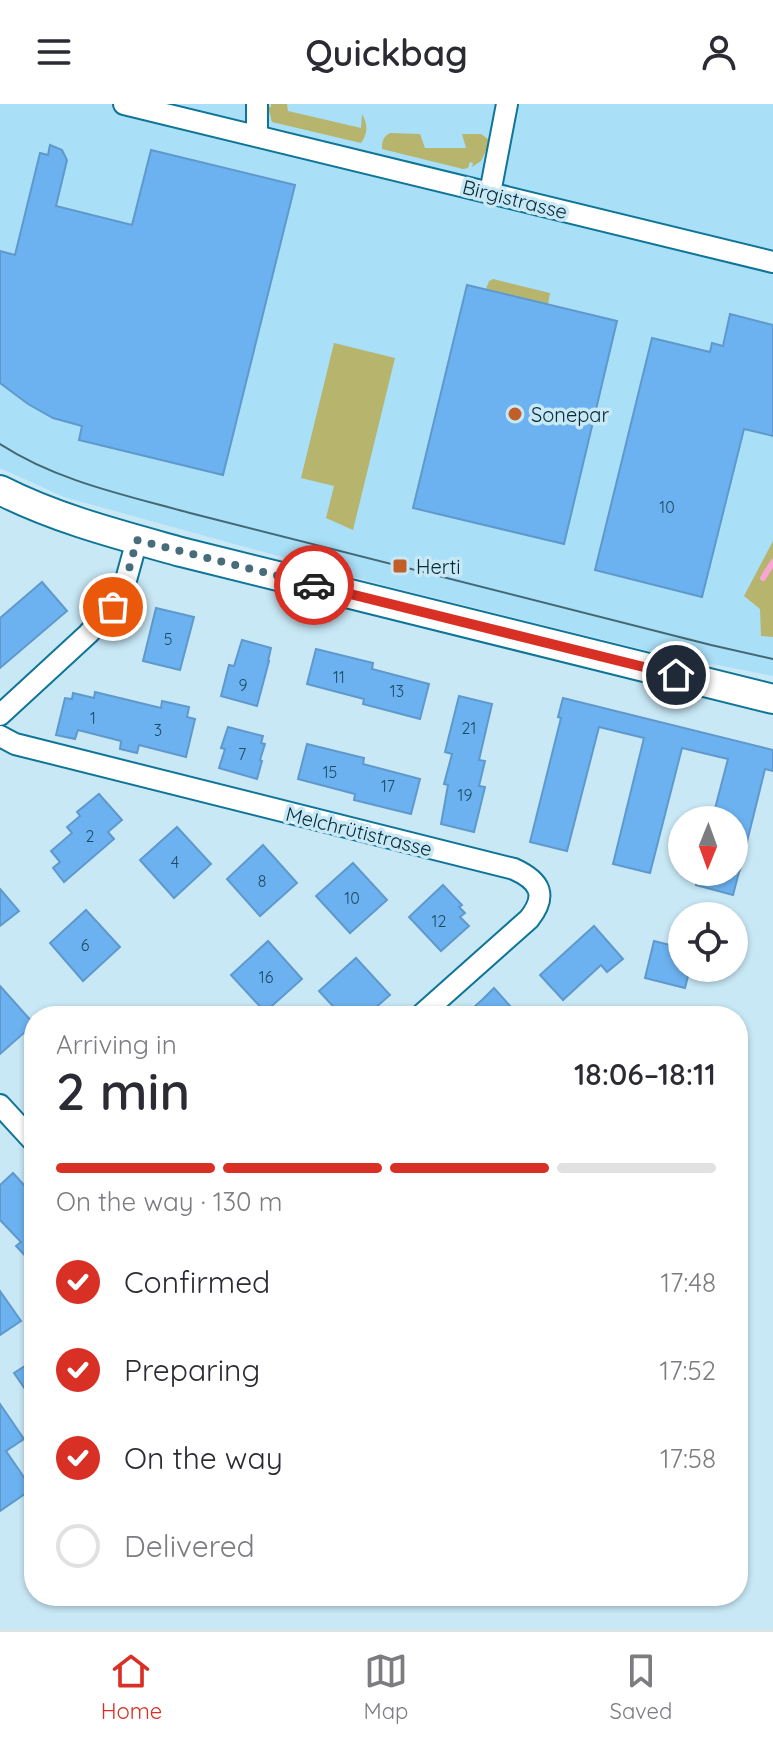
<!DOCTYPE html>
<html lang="en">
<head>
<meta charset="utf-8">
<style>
	:root { --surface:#fff; --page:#f7f7f7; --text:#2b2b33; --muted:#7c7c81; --line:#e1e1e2; --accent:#d93025 }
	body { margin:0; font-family:Quicksand,sans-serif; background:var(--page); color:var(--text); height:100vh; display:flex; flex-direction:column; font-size:30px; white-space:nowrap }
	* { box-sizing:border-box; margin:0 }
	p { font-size:26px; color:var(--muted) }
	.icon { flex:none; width:44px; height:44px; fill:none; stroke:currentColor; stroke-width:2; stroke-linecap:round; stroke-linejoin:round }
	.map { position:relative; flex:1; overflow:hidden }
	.drawer { position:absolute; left:24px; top:902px; width:724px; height:600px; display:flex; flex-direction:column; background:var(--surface); border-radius:32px; box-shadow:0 2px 6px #0004 }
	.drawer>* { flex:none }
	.needle { width:52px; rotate:181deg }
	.tools { position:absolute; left:668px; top:702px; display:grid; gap:16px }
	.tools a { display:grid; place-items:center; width:80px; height:80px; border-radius:50%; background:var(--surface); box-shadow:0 2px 6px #0004; font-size:40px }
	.pin { position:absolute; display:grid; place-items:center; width:68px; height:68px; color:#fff; margin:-34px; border:4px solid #fff; border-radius:50%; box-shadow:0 2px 8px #0007 }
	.courier { position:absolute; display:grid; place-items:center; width:80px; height:80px; margin:-40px; border:6px solid #d93025; border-radius:50%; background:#fff; color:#222; box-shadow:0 2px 10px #0007 }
	.overview em { font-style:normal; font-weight:600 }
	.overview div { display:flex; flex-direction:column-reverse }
	.overview { display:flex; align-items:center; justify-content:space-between; height:136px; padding:0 32px }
	h1 { font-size:52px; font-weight:600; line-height:60px }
	.bar { display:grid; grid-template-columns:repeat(4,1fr); gap:12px 8px; align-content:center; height:96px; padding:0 32px }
	.bar i { height:10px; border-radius:6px; background:var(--line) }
	.bar .on { background:var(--accent) }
	.bar p { grid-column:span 4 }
	ol { padding:0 32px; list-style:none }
	li { display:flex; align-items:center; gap:24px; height:88px }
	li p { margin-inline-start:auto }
	li .icon { padding:8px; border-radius:50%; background:var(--accent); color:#fff; stroke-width:4 }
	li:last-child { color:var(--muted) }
	li i { width:44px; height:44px; border:4px solid var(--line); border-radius:50% }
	header { display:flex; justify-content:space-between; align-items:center; height:104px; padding:0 32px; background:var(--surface); font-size:36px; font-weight:600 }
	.tabs { display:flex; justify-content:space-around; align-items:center; height:112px; border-top:2px solid var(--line); background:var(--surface); font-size:22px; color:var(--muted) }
	.tabs a { display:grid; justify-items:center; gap:4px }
	.tabs .on { color:var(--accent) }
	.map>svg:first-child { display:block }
	.built { fill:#a9dff7 }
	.green { fill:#b7b46e }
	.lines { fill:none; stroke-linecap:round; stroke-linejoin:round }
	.stream { stroke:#faa5d3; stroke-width:6 }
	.building { fill:#6cb2f0; stroke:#5f99cc; stroke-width:2 }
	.street-casing { stroke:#0f7596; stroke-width:24 }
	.secondary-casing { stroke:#0f7596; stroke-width:32 }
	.street { stroke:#fff; stroke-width:20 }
	.secondary { stroke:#fff; stroke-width:28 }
	.tram { stroke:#436875; stroke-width:2 }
	.done { stroke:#476c7a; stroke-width:8; stroke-dasharray:0 14.4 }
	.route { stroke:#d93025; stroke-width:10 }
	.poi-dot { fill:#c25e27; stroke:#c8e8f6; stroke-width:3 }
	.labels { text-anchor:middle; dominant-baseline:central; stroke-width:7; stroke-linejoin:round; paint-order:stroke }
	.number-label { font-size:16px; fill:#1c4c65 }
	.street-label { font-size:20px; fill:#022a37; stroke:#c8e8f6 }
	.poi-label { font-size:20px; fill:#022a37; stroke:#c8e8f6; text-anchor:start }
</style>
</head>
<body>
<header><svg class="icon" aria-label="menu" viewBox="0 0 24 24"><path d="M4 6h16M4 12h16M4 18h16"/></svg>Quickbag<svg class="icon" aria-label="person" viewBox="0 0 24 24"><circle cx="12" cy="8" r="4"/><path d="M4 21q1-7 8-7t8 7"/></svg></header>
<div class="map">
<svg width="773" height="1526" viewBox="0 0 773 1526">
	<rect width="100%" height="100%" fill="#c8e8f6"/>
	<polygon class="built" points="0,0 773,0 773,572 653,548 387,482 64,393 0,364"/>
	<g class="green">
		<path d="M271,0H287L288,7L361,24L362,10C368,20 368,30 361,39L272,18L268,3H271Z"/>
		<path d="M390,29L420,30L425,44H466L462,30H481L488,35L491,47H486L481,57L472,63L473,59L470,58L468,64L463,65L382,45C382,37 383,33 390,29Z"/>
		<polygon points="493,175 550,189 548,200 486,185 489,177"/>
		<polygon points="334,239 395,254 353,426 326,414 334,382 301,374"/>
		<polygon points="773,437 773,533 761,532 760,505 744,492"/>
	</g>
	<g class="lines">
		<polyline class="stream" points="763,474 773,458"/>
	</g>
	<g class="building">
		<polygon points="50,41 62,46 67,56 56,102 132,121 151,46 295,81 223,371 79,336 82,322 53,314 28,300 0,279 0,147 15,151 40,49 48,51"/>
		<polygon points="467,181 617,217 564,440 413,404"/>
		<polygon points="730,210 773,221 773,332 744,325 702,493 595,466 652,234 710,248 712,239 723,242"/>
		<polygon points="42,478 67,507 0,564 0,514"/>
		<polygon points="156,504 194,513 180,566 143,557"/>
		<polygon points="242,536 271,544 268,557 269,557 257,602 221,592 229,561 234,562"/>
		<polygon points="316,545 373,559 372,565 429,580 420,615 363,600 364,595 307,580"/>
		<polygon points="95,588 161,604 162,597 189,603 187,613 195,615 186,653 139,641 137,649 120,645 121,637 78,626 75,635 56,631 65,594 72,595 73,589 94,594"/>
		<polygon points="459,592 492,600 479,656 485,657 479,682 485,683 474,728 441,720 448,681 444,680 452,650 445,648"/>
		<polygon points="563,594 773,646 773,667 765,665 740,766 734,765 734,716 712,716 728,655 682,644 650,769 613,760 644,634 599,623 567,747 530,738 561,614 558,613"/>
		<polygon points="228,623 263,632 261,639 265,640 260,656 262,657 257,675 219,664 225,645 221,644"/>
		<polygon points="307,640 364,654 363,660 420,675 411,710 354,696 355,690 298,675"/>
		<polygon points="99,690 122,716 108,728 114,735 64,778 53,764 60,758 51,747 72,729 67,723 80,712 77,708"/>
		<polygon points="177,723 211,760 174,794 140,756"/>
		<polygon points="263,741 297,779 260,812 227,775"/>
		<polygon points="353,759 387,796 350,829 316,792"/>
		<polygon points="699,768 739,768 733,791 696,781"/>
		<polygon points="443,781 462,801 459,803 465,809 460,813 469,822 441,847 409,813"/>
		<polygon points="0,785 19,807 0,822"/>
		<polygon points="86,806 120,843 83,877 50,839"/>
		<polygon points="594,822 623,855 607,868 601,861 563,896 540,871"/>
		<polygon points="268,837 302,875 265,908 231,871"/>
		<polygon points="654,837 682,844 682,864 690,864 685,884 645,874"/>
		<polygon points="356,854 390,891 366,912 342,912 319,887"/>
		<polygon points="0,882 34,920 0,950"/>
		<polygon points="494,884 519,912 464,912 483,895"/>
		<polygon points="13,1069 24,1081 34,1071 34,1161 16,1142 21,1138 0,1116 0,1081"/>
		<polygon points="0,1187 21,1217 0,1231"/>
		<polygon points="34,1256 34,1298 14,1269"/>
		<polygon points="0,1300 24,1335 6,1347 32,1385 0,1407"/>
	</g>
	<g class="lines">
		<defs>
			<g id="street">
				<polyline points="124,0 773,158"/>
				<polyline points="257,31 257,0"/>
				<polyline points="490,89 507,0"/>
				<polyline points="0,611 88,530 113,503 126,476 137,436"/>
				<path d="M0,632L15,640L514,765C540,777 548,791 529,815L420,912"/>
				<polyline points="0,1001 34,1038"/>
			</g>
			<path id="secondary" d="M0,386C57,415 120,431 181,448L773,595"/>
		</defs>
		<use href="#street" class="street-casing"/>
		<use href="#secondary" class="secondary-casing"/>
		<use href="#street" class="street"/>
		<use href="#secondary" class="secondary"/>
		<path class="tram" d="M0,340C57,377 125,391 190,409L711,541L773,555"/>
	</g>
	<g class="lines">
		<polyline class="done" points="113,503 126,476 137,436 314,481"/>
		<polyline class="route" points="314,481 676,571"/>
	</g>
	<g class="poi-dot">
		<circle cx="515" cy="310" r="8"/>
		<rect x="392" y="454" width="16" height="16" rx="4"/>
	</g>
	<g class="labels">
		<g class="number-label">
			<text x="667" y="403">10</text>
			<text x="168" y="535">5</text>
			<text x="339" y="573">11</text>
			<text x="243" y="581">9</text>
			<text x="397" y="587">13</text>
			<text x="93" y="614">1</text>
			<text x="469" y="624">21</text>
			<text x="158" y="626">3</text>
			<text x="242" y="650">7</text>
			<text x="330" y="668">15</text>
			<text x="388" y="682">17</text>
			<text x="465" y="691">19</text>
			<text x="90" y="732">2</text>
			<text x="175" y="758">4</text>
			<text x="262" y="777">8</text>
			<text x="352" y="794">10</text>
			<text x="439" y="817">12</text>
			<text x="85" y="841">6</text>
			<text x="266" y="873">16</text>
		</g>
		<g class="street-label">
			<text transform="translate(515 95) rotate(14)">Birgistrasse</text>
			<text transform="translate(359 727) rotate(14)">Melchrütistrasse</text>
		</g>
		<g class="poi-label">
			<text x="531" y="310">Sonepar</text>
			<text x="416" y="462">Herti</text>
		</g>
	</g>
</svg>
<div class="tools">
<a><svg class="needle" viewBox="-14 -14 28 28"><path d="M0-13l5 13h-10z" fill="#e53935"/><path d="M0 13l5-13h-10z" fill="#7c7c81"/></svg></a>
<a><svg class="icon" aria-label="locate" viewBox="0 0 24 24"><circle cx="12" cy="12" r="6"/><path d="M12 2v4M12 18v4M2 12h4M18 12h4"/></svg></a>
</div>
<div class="pin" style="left:113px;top:503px;background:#ea580c"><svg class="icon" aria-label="bag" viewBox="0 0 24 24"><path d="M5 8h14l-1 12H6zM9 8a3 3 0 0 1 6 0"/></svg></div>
<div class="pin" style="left:676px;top:571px;background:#1f2937"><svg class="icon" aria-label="home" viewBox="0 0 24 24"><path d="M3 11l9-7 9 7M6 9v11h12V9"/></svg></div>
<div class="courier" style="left:314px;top:481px"><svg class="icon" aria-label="car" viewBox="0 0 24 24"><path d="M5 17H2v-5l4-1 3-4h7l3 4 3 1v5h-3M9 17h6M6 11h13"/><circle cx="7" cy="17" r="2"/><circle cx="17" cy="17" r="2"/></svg></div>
<section class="drawer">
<div class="overview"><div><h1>2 min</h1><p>Arriving in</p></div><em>18:06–18:11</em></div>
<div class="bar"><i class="on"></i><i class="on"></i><i class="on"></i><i></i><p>On the way · 130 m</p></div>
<ol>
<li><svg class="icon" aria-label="check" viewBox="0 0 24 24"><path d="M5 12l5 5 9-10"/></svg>Confirmed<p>17:48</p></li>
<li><svg class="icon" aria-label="check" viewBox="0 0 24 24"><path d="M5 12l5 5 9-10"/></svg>Preparing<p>17:52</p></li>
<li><svg class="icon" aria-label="check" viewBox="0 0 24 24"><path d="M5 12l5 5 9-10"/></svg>On the way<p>17:58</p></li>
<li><i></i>Delivered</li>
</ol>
</section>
</div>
<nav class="tabs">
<a class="on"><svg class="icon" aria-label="home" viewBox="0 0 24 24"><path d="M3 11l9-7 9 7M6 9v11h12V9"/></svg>Home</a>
<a><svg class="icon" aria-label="map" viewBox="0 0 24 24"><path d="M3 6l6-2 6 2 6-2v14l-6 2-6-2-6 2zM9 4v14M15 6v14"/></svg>Map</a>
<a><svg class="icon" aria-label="saved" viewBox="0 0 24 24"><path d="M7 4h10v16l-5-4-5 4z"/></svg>Saved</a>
</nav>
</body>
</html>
